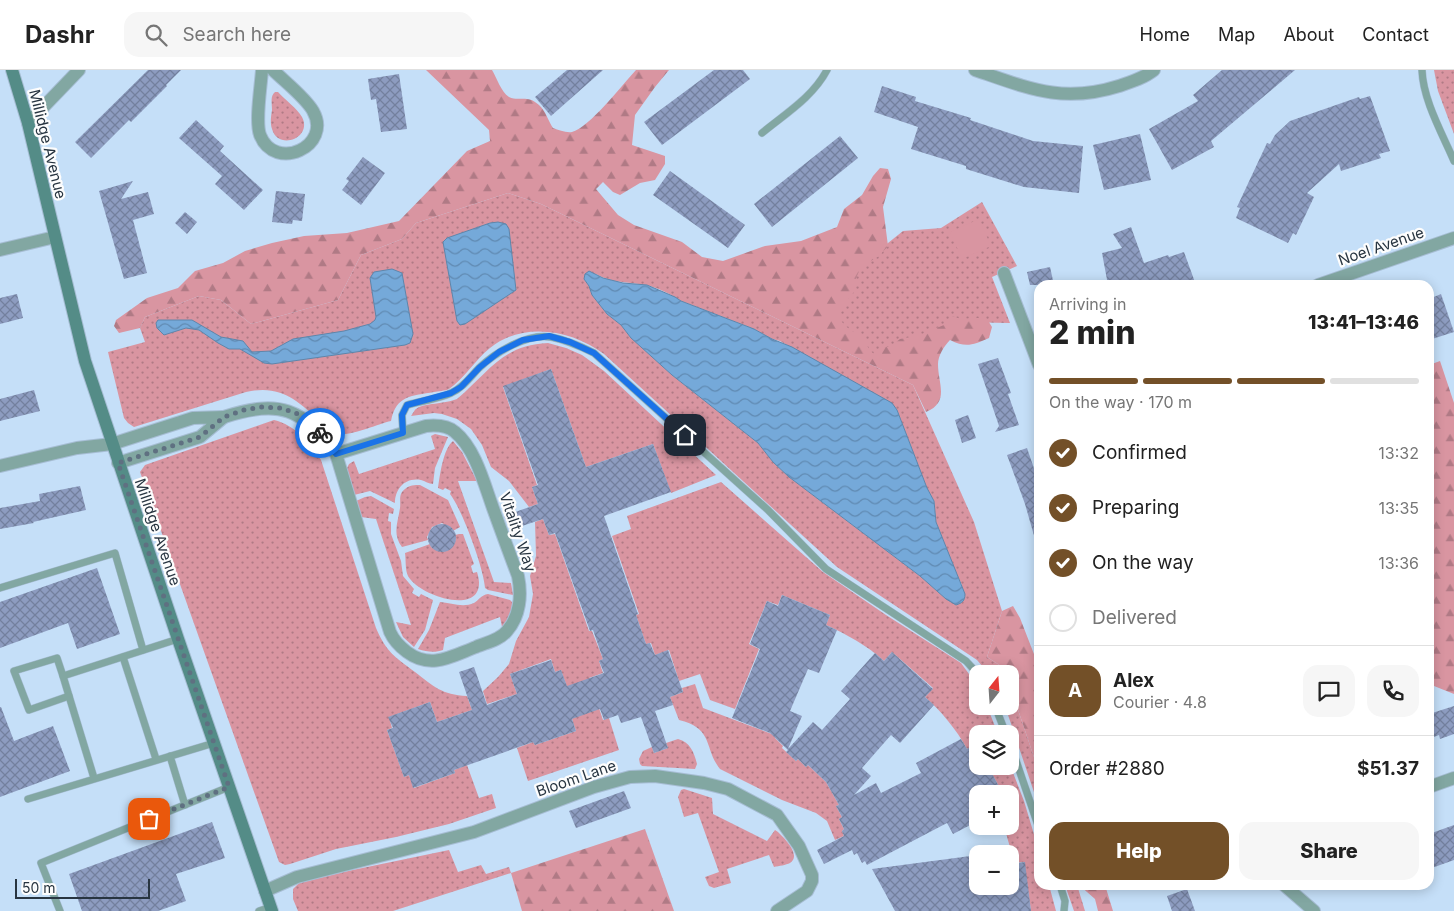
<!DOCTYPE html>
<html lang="en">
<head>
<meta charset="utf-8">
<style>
	:root { --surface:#fff; --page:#f6f6f6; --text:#222; --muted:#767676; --line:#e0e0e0; --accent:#735028 }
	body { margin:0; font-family:Inter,sans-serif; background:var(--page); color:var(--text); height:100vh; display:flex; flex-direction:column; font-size:19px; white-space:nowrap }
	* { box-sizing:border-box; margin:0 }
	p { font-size:16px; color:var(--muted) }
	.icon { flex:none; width:28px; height:28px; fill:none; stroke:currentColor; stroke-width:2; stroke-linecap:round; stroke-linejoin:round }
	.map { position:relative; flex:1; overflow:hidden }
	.side { position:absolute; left:1034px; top:210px; width:400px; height:610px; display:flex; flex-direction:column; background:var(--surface); border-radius:15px; box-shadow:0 2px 12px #0003 }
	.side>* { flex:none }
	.needle { width:32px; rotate:17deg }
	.buttons { position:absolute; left:969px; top:595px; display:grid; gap:10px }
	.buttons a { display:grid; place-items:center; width:50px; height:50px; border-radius:10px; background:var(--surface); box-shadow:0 2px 12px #0003; font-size:25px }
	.scale { position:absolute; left:15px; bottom:12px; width:135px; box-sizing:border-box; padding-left:5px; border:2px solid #283541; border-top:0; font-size:14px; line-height:18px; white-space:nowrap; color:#283541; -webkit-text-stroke:4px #fdfdfd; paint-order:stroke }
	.pin { position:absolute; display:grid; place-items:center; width:42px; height:42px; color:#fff; margin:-21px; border-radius:10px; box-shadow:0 2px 8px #0006 }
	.courier { position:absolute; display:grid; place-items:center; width:50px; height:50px; margin:-25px; border:4px solid #1a73e8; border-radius:50%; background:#fff; color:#222; box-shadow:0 1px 6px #0007 }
	.headline em { font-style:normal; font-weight:800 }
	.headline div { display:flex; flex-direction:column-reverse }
	.headline { display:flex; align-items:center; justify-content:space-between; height:85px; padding:0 15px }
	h1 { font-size:32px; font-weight:800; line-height:38px }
	.bar { display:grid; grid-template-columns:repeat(4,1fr); gap:8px 5px; align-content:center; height:60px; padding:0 15px }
	.bar i { height:6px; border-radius:4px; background:var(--line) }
	.bar .on { background:var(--accent) }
	.bar p { grid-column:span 4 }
	.line { display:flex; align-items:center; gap:12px; padding:0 15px; border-top:1px solid var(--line) }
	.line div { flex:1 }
	.round { display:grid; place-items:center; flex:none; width:52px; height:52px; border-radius:15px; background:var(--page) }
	ol { padding:0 15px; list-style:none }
	li { display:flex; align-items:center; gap:15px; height:55px }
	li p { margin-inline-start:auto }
	li .icon { padding:5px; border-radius:50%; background:var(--accent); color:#fff; stroke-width:4 }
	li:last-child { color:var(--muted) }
	li i { width:28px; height:28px; border:2px solid var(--line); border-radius:50% }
	.primary-button { display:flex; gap:10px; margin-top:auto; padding:10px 15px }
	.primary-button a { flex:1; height:58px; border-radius:15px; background:var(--accent); color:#fff; font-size:20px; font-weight:800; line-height:58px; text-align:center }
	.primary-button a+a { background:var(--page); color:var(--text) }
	header { display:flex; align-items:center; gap:30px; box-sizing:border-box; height:70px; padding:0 25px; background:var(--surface); border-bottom:1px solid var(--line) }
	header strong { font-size:24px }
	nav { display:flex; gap:28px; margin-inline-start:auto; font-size:18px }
	.search { width:350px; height:45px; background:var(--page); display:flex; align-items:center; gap:12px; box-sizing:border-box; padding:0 18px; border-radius:15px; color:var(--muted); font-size:19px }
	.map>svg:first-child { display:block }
	.grass { fill:url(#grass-dots); fill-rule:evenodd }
	.forest { fill:url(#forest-firs) }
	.garden { fill:#d995a1 }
	.water { fill:url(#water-waves); stroke:#5e86ab }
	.building { fill:url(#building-cross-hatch) }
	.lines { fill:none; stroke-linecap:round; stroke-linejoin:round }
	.lane-casing { stroke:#a6bdd3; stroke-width:8 }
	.street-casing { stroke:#a6bdd3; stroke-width:14 }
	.secondary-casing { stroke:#a6bdd3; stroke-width:14 }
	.lane { stroke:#82a7a2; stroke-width:7 }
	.street { stroke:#82a7a2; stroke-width:12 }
	.secondary { stroke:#548c87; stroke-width:12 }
	.done { stroke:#5f7081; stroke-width:5; stroke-dasharray:0 9 }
	.route { stroke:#1a73e8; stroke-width:6 }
	.labels { text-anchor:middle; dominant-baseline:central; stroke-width:4.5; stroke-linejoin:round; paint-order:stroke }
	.street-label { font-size:15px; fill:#283541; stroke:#fdfdfd }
</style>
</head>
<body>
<header>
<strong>Dashr</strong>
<div class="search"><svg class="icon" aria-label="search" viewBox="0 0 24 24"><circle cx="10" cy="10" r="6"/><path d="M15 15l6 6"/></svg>Search here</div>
<nav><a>Home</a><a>Map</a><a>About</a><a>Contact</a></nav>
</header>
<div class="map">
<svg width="1454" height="841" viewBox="0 0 1454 841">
	<defs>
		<pattern id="grass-dots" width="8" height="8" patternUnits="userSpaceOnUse" patternTransform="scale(1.25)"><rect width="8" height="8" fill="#d995a1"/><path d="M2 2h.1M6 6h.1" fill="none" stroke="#b07a85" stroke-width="1.8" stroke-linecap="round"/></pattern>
		<pattern id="forest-firs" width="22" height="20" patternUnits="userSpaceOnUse" patternTransform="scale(1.25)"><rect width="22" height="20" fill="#d995a1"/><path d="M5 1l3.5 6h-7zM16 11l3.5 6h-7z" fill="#b07a85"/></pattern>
		<pattern id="water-waves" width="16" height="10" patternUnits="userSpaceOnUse" patternTransform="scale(1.25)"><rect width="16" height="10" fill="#75a9d9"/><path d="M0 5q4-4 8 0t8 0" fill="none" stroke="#608ab2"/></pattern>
		<pattern id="building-cross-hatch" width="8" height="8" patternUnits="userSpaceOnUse" patternTransform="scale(1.25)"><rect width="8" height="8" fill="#8d9cc0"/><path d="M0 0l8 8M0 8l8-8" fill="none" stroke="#73809e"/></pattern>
	</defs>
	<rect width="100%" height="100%" fill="#c5dff8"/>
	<g class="grass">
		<polygon points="1434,0 1454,0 1454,64 1438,21"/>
		<path d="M275,22H278C285,30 297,38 302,47C313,68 278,81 272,59C270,53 271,46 272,40C272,33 270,26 275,22Z"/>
		<path d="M508,123L541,134L913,315L974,452L1002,541L987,587L1004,598L1006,604H989L977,590L837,497L604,284C572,260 523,251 490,278C476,289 463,310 449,319C445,321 438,321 434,322C412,326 396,325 391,351C378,354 351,366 339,364C332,363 326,356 320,351C297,330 280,314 246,322L134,357L128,353L124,348L108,282L145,272L140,258L145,247L199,226L221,230L251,254L338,230L361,185L402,169L416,153ZM596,204C611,213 629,212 645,215C657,217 672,225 681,231L754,259L772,269L780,271L897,340L927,419L934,431L936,452L955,501L962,515L946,529L920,506L789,407L773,392L758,373L672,305L631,268L621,255L607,244L592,225L589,216L584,209Z"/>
		<polygon points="982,132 1017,196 992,207 1010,253 955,252 872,287 835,248 858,197 903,161 941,158"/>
		<path d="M548,273L566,278L582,285L604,301L716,405L671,423L653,374L586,397L551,299L503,317L537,415L532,417L538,434L529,437L509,411L491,397L482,375L471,359L457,349L442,344L434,343L411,346C412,345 415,339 416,339C423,333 446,334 457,329C489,302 502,275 548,273Z"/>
		<path d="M274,350C295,355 310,373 321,390L376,558C387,583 394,586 415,602C433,616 442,625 467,626L472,640L437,652L430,632L389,647L392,658L387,660L404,707L409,705L414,718L455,703L454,700L467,695L479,728L492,724L496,738L449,754L396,767L336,779L290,794L285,795L279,792L140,402L145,395Z"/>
		<path d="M435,364L448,367L435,398L433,414C429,414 425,411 421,410C405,407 395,419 395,433L370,421L354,425L346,400L349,394L354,391L359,404L435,379L431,366Z"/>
		<path d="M453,371L462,382L477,411H458L494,512L511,513L513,525L488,520L485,518C484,499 462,439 450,424L451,421L445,418L443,420L438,418C440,405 443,379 453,371Z"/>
		<path d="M721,412L823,502L886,545L961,593L977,615L978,636H987L998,664H978L977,675V674L967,679C957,660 941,641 925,627L933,618L892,582L884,591C868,576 846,564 826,555L830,545L782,525L778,535L767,531L749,574L759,579L735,639L710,630L700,604L679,611L669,580L655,585L651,573L646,574L636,545L639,544L612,466L631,459L627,446Z"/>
		<path d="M420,415L448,430L460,457L453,461L452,459L442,453L432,457L427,467L428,470L402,477C392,464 398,452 400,438C401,431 398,424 405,419C409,415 415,415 420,415Z"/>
		<polygon points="371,426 394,439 393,444 389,443 388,451 391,452 391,464 401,491 403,506 414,519 412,523 419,527 421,524 433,530 425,560 414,577 403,567 396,552 411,555 376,449 361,447 356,431 365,427"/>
		<polygon points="543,449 549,465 555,464 589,561 592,561 603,589 599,591 603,603 589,608 593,621 571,628 561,600 555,602 551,589 510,604 517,624 487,634 483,621 498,607 509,594 516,571 529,547 533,524 530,506 536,486 535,452"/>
		<path d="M459,464H463L474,494L471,496L473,503L477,502C492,549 420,528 408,506C405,500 406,489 405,483L430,474L431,477L442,482L452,478L456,469L455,465Z"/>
		<path d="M488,524L510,530L512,532C512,541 509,551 502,557L500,547L445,568L443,580C435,583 427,582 418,579L429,560L440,532C451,533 463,538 474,533C479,530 481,525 488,524Z"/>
		<path d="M695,614L703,638L777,666L775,668L783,676L782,678L796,691L798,689L806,697L808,695L826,712L839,735L836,736L842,747L839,749L844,759L842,761L844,766L835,770L827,751L816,743L782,730L720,699C704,679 714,658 679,650L670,627L683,622L682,618Z"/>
		<polygon points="1010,616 1039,702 1039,737 1005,636 1010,636"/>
		<polygon points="596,629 603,650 609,648 619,680 528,711 517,678 533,672 535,675 576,661 572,649"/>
		<path d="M678,669C690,672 694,682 697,694L695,699L642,696L640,694L639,689L643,681L652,677L654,683L668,678L666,673Z"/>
		<polygon points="1010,695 1024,731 1039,781 1039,815 1049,815 1056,841 1031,841 1024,792 1013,793 1011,781 1004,756 1010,756 1010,724 1003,724 988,696"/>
		<path d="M684,719L712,728L713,744L767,771L775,760L778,762C784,768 802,785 790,793C786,795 779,796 774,797L769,785L727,799L731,813L714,818L709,816L705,807L719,802L698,743L684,747L678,727L681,720Z"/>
		<polygon points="449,780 458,802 481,795 486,804 509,797 511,803 393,841 298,841 293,829 293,819 299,813 348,801"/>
		<polygon points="1065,815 1077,815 1085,841 1074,841"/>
	</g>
	<g class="forest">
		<path d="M426,0H492C497,8 501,22 509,27C519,32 527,24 539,35C546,41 548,51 553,58C559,60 566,63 572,62C589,58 623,14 636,0H669L655,17L635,45L632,75L665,86V94L655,110L640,113L620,125L613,122L603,112L596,119L618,145L634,155L682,172L702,187L723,191L765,176L801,171L837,157L844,139L862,125L873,106L880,98L888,99L891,109L883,137L888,176L879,186L861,197L856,208L854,222L845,233L839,247C844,258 854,261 862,268C867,273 868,280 874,284L884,277H890L900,269L917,266L944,255L953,246C962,252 977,246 987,249L992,257L989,268C973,275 966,278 950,270C944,276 938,286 938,294C938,314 950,332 926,342L913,315L541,134L508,123L416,153L402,169L361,185L338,230L251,254L221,230L199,226L145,247L140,258L119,263L114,256L116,250L147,228L178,218L195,201L223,193L245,181L272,173L304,166L347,163L399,151L467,81L490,71L489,60Z"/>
		<polygon points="1440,291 1454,333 1454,624 1429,614 1429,295"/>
		<polygon points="1013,536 1020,548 1039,597 1039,702 1010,616 1010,604 1006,604 1004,598 987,587 1002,541"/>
		<polygon points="645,759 674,841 522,841 511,803"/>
		<polygon points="1079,815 1105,815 1113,841 1098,841 1095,829"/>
	</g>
	<polygon class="garden" points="979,149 991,176 962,189 950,162"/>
	<g class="water">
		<polygon points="498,152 506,154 509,159 516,220 465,254 460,255 457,251 443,172 447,168 490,153"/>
		<polygon points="392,199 402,203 413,264 410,273 405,275 272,294 264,293 240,279 229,279 218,273 199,260 186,258 164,265 157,258 156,253 158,250 192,250 221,267 243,271 252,282 271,281 293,269 344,261 370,254 375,250 376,247 370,208 374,202"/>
		<path d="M589,201L603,208L623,213L647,215L675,227L681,231L754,259L772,269L792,277L892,333L897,340L927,418L934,431L936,452L965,524C965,531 962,533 956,535L946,529L920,506L789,407L773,392L758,373L672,305L631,268L621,255L607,244L592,225L589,216L584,209L585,204Z"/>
	</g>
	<g class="building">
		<polygon points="148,0 181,0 166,15 167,16 131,52 129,50 91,88 75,72"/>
		<polygon points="567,0 603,0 551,46 535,27"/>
		<polygon points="714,0 743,0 750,9 662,75 644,52"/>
		<polygon points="1222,0 1295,0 1211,71 1214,77 1172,100 1149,59 1198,31 1193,25"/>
		<polygon points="399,4 407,59 381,62 376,29 371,30 368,9"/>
		<polygon points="882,16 916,27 915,31 971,48 970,50 1033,71 1083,76 1079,123 1024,117 966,99 966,96 911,79 918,57 874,42"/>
		<polygon points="1370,26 1390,81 1379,84 1381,88 1341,101 1339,94 1307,123 1314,127 1296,165 1293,163 1288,173 1236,148 1240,138 1237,137 1267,73 1270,74 1275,65 1290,51 1359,27 1360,29"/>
		<polygon points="196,50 224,76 220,81 263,120 244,140 215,114 222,106 179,68"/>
		<polygon points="1140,64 1151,110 1104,120 1093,75"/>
		<polygon points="840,66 858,88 772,157 754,134"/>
		<polygon points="363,87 385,103 361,135 342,120 349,111 346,109"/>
		<polygon points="670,101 745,155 728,178 653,125"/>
		<polygon points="133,111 121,129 148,122 154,144 133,150 147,203 124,209 99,121"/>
		<polygon points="276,121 305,124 302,151 293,150 292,154 272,152"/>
		<polygon points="185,142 197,152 187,164 175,153"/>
		<polygon points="1131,157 1144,193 1168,185 1169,187 1184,182 1196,215 1108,215 1102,183 1122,178 1113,164"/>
		<polygon points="1050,197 1054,215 1030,215 1027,202"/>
		<polygon points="17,224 23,248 0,254 0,228"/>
		<polygon points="1441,224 1454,262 1429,270 1429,229"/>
		<polygon points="998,288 1011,323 1008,324 1019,355 995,362 999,356 978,294"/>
		<polygon points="551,299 586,397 653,374 671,422 604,446 638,544 636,545 646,574 650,573 655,585 668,580 683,622 670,627 673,635 655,641 668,678 654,683 641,647 621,653 618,645 604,650 600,639 572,649 576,661 535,675 533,672 454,700 455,703 413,718 409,705 404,707 387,660 393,658 388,647 430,632 437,652 472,640 459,602 474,597 487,635 517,624 510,604 551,590 555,602 561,600 567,616 604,603 599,591 603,589 593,560 590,561 555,463 549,465 543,449 510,460 504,446 538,434 532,417 538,415 503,316"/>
		<polygon points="34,320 40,341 0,351 0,329"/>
		<polygon points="968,345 976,368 962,373 955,350"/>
		<polygon points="1027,378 1039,413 1039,468 1035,469 1025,434 1007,385"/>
		<polygon points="80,416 86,440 33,452 34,453 0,459 0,438 40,431 39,424"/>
		<circle cx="442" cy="468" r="14"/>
		<polygon points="97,498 120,564 77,579 68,553 0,578 0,532"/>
		<polygon points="782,525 830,545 826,555 837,560 819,603 808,599 790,641 802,646 788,679 813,652 822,660 850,629 841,621 875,583 884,591 892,582 933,619 925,627 934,635 900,673 891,665 862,698 871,706 854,725 876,713 881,723 921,703 916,693 961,669 967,679 978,674 978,696 988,696 1003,724 978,724 978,751 953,764 947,753 867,795 865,791 862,793 857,783 854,785 852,780 824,794 817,780 844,766 842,761 844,759 839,749 842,747 836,736 839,735 826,712 808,695 806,697 798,689 796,691 786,682 788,680 770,663 732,648 760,579 750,574 767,531 778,536"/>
		<polygon points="1454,636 1454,664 1440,669 1439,665 1429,669 1429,644"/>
		<polygon points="0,637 1,637 14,671 53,656 70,701 0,727"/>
		<polygon points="624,721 631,738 576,758 569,741"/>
		<polygon points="212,752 225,788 176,804 186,831 158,841 82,841 69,804"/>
		<polygon points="1454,755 1454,790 1429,799 1429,764"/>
		<polygon points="978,785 978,816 1010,816 1010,794 1025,792 1031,841 895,841 872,799"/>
		<polygon points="1187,819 1195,841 1172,841 1167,826"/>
	</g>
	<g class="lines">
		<defs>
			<g id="lane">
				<path d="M1422,0C1423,30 1442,63 1454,91"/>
				<path d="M762,63C785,44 813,27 827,0"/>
				<path d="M403,363L402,345L407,335C421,331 438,329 451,323C463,318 471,306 479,298C496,282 527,263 551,267C567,270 580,276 594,283L768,440L826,499L966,591L978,604"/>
				<polyline points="0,518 115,483 143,580"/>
				<polyline points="123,587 156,689"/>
				<polyline points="63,606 69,626"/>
				<polyline points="995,636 1006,664"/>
				<polyline points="1010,673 1039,758"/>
				<polyline points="170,686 185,735"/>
				<polyline points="94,708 69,626 29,640 14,601 57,588 63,606 178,569"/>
				<polyline points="28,729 214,673"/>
				<polyline points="1060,815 1065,831 1064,841"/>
				<polyline points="60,841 41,793 229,717"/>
				<polyline points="259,841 271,837"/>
			</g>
			<g id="street">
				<path d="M262,0C261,16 255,51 260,65C275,103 333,76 313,41C306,28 284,11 273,0"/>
				<path d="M975,0C1028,18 1062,34 1119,16C1131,12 1144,8 1154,0"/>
				<polyline points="28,53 79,0"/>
				<polyline points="0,180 55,167"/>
				<polyline points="1004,203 1039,295"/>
				<polyline points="1318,215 1454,168"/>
				<path d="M224,347C279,329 303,338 336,384L390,562C394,571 399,576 407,582C431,600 452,586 476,577C485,573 500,570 507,561C520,546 522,525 518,506C510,485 502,463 494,441C485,417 476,379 455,362C447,355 436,355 426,356L336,384"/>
				<polyline points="0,396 77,378 112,374 193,348 224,347 200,367 118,393"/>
				<polyline points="1429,717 1454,708"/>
				<polyline points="1284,815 1314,841"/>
				<polyline points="265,821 297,807 474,762 594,717 630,707 655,706 704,713 728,719 777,745 799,776 812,805 812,811 807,821 777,841"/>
			</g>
			<polyline id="secondary" points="12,0 28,53 85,291 178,569 272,841"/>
		</defs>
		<use href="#lane" class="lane-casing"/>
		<use href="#street" class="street-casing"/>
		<use href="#secondary" class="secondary-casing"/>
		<use href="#lane" class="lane"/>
		<use href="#street" class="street"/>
		<use href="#secondary" class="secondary"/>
	</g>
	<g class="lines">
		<polyline class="done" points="149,749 229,717 118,393 200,367 224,347 244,340 262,337 281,338 298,344 320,363"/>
		<polyline class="route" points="320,363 336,384 403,363 402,345 407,335 451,323 461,317 480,297 499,282 523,270 549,266 570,272 594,283 685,365"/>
	</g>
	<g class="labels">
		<g class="street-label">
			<text transform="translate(48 74) rotate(76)">Millidge Avenue</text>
			<text transform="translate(1381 176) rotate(-19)">Noel Avenue</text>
			<text transform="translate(158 462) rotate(71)">Millidge Avenue</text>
			<text transform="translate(518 462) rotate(71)">Vitality Way</text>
			<text transform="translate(576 708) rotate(-19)">Bloom Lane</text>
		</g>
	</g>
</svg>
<div class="buttons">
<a><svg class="needle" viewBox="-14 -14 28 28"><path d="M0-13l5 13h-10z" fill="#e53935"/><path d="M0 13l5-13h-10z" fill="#767676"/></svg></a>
<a><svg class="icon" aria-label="layers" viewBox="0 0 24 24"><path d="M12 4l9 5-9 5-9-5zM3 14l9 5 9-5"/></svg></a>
<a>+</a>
<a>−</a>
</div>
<div class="scale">50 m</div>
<div class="pin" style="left:149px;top:749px;background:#ea580c"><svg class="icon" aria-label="bag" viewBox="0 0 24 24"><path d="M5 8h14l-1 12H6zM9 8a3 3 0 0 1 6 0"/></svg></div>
<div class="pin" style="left:685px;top:365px;background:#1f2937"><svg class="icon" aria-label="home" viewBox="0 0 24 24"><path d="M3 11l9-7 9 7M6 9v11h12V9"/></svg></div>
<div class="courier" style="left:320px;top:363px"><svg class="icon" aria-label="bike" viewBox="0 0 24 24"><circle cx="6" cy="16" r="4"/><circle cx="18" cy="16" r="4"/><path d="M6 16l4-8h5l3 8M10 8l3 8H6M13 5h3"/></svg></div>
<section class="side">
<div class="headline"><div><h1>2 min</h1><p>Arriving in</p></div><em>13:41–13:46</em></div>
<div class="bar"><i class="on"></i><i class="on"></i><i class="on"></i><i></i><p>On the way · 170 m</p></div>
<ol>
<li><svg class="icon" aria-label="check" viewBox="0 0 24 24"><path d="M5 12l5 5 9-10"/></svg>Confirmed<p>13:32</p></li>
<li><svg class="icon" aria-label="check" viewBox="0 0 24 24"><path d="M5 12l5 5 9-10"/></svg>Preparing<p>13:35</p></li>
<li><svg class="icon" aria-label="check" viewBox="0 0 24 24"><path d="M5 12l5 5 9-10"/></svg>On the way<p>13:36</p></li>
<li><i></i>Delivered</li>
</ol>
<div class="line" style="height:90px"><b class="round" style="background:var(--accent);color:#fff">A</b><div><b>Alex</b><p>Courier · 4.8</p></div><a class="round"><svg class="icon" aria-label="chat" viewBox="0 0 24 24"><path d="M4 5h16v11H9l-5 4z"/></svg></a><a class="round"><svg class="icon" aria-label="phone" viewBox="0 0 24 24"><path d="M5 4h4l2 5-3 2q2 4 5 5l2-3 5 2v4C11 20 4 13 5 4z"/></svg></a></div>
<div class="line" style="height:65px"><div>Order #2880</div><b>$51.37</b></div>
<div class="primary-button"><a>Help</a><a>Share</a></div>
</section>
</div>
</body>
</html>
